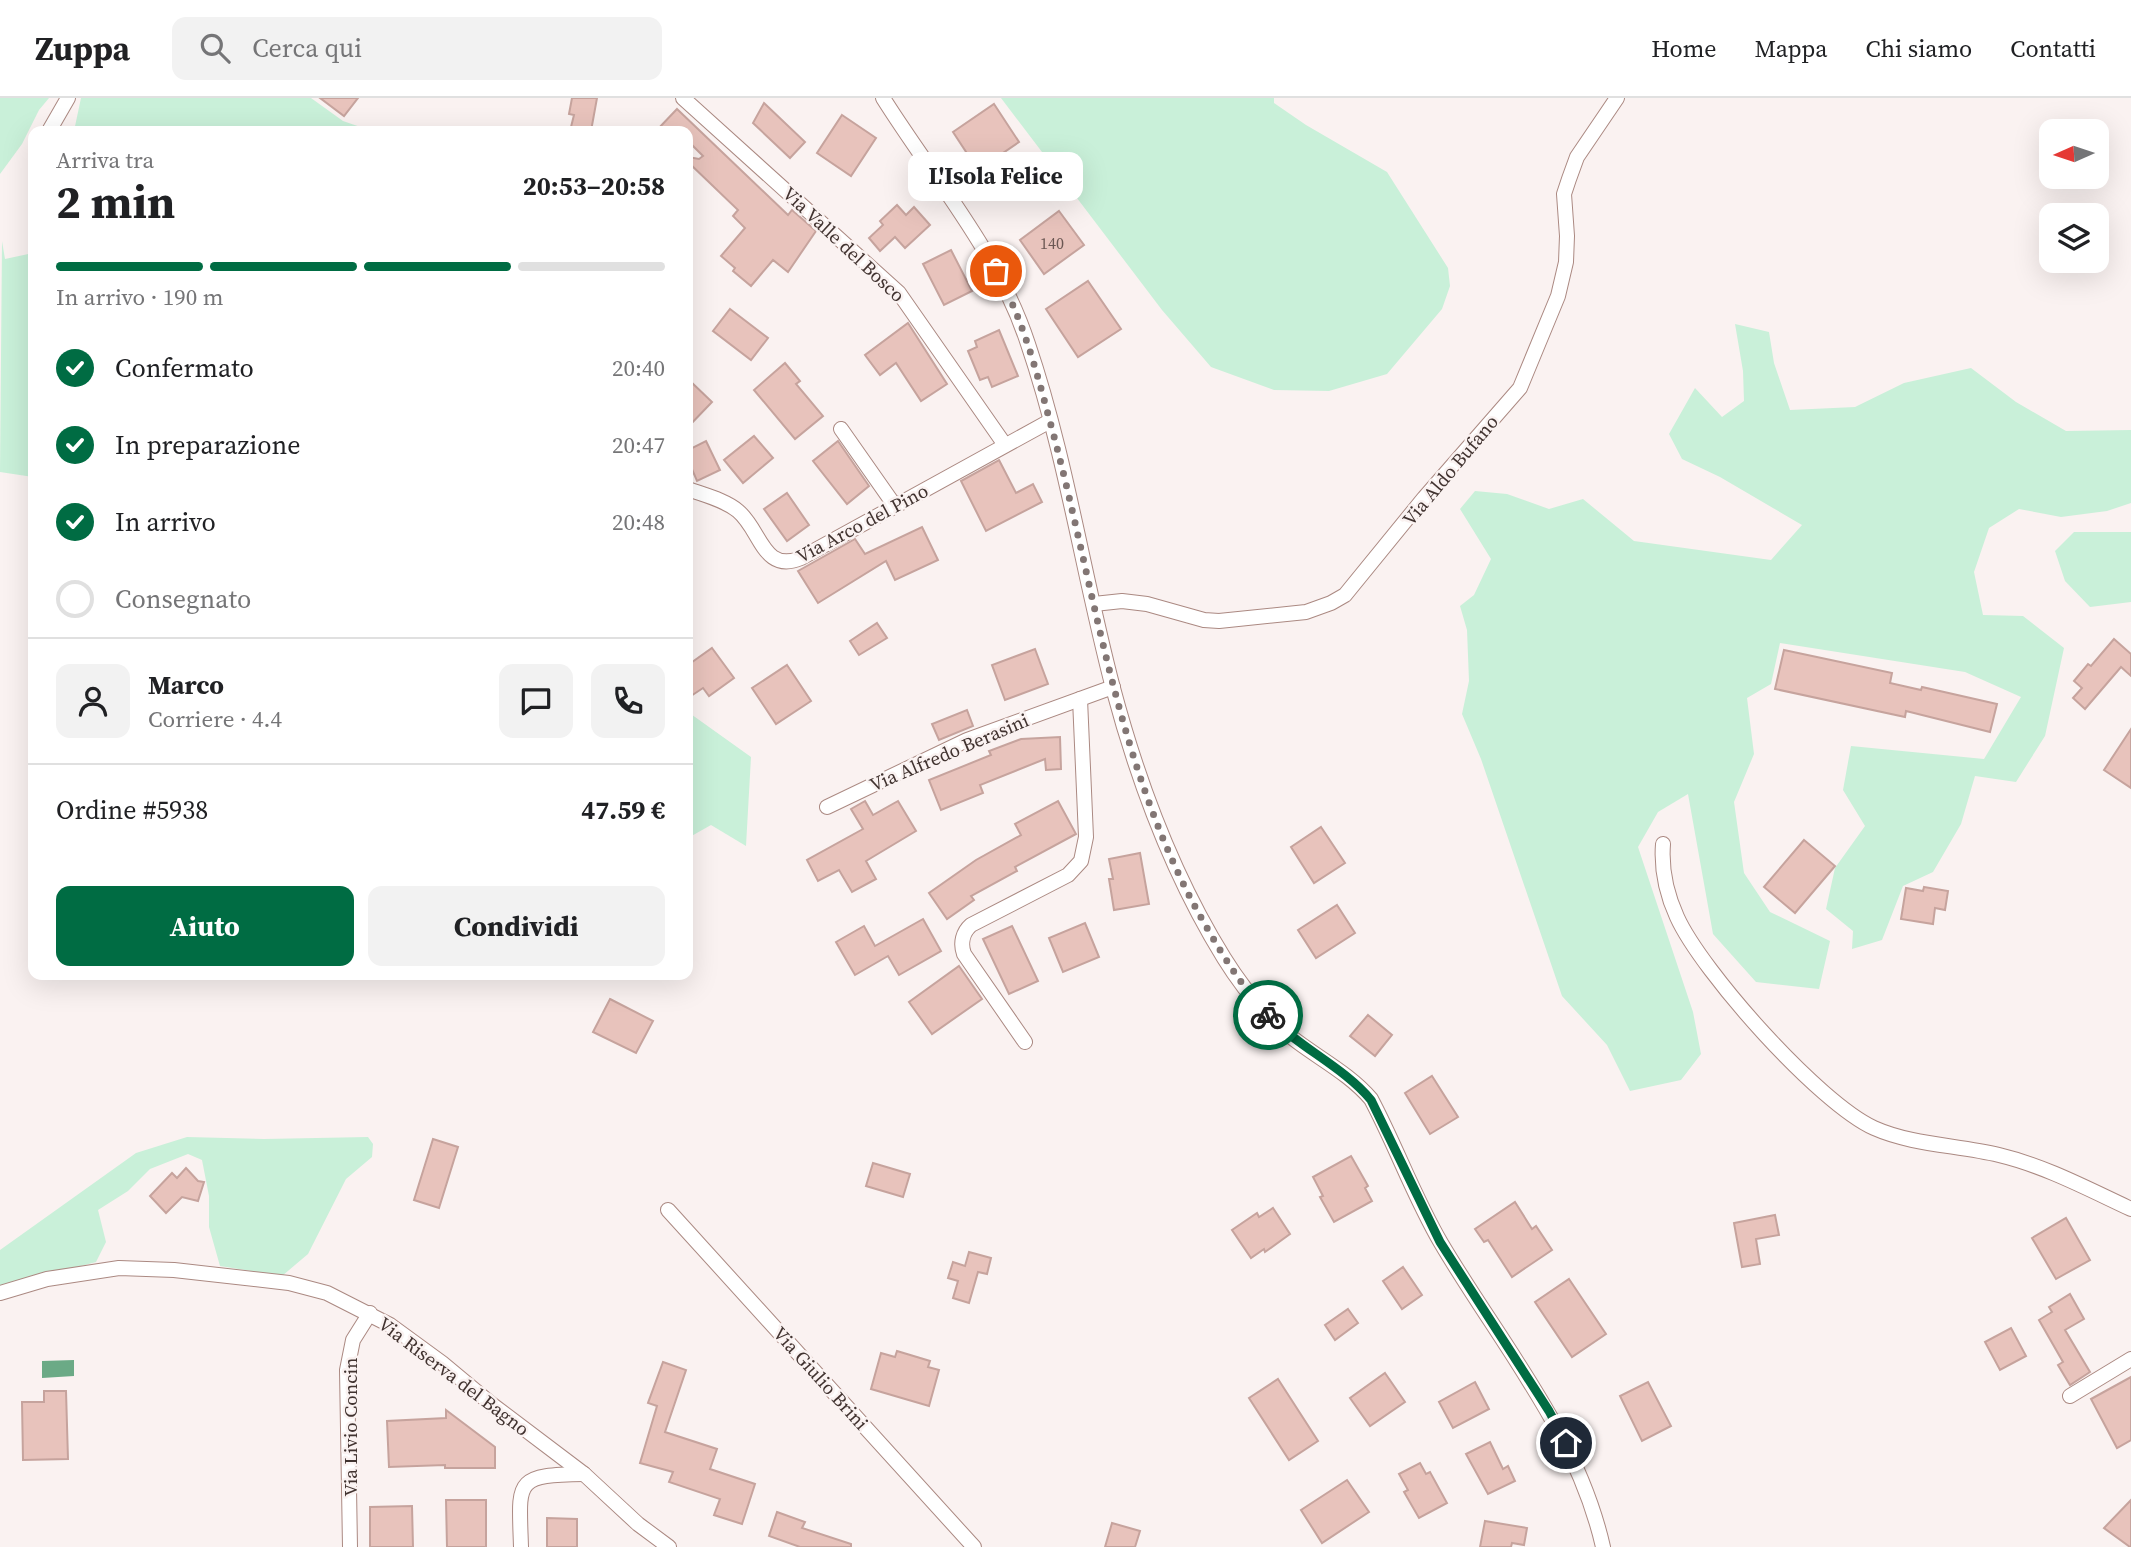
<!DOCTYPE html>
<html lang="it">
<head>
<meta charset="utf-8">
<style>
	:root { --surface:#fff; --page:#f2f2f2; --text:#202124; --muted:#757577; --line:#e0e0e0; --accent:#006c43 }
	body { margin:0; font-family:"Source Serif 4",serif; background:var(--page); color:var(--text); height:100vh; display:flex; flex-direction:column; font-size:26px; white-space:nowrap }
	* { box-sizing:border-box; margin:0 }
	p { font-size:23px; color:var(--muted) }
	.icon { flex:none; width:38px; height:38px; fill:none; stroke:currentColor; stroke-width:2; stroke-linecap:round; stroke-linejoin:round }
	.map { position:relative; flex:1; overflow:hidden }
	.sheet { position:absolute; left:28px; top:28px; width:665px; height:854px; display:flex; flex-direction:column; background:var(--surface); border-radius:14px; box-shadow:0 7px 28px #0002 }
	.sheet>* { flex:none }
	.needle { width:46px; rotate:267deg }
	.fabs { position:absolute; left:2039px; top:21px; display:grid; gap:14px }
	.fabs a { display:grid; place-items:center; width:70px; height:70px; border-radius:14px; background:var(--surface); box-shadow:0 7px 28px #0002; font-size:35px }
	.pin { position:absolute; display:grid; place-items:center; width:60px; height:60px; color:#fff; margin:-30px; border:4px solid #fff; border-radius:50%; box-shadow:0 2px 7px #0007 }
	.courier { position:absolute; display:grid; place-items:center; width:70px; height:70px; margin:-35px; border:5px solid #006c43; border-radius:50%; background:#fff; color:#222; box-shadow:0 2px 9px #0007 }
	.bubble { position:absolute; height:49px; border-radius:14px; background:var(--surface); box-shadow:0 7px 28px #0002; font-size:23px; font-weight:700; line-height:49px; text-align:center }
	.headline em { font-style:normal; font-weight:700 }
	.headline div { display:flex; flex-direction:column-reverse }
	.headline { display:flex; align-items:center; justify-content:space-between; height:119px; padding:0 28px }
	h1 { font-size:46px; font-weight:700; line-height:52px }
	.bar { display:grid; grid-template-columns:repeat(4,1fr); gap:10px 7px; align-content:center; height:84px; padding:0 28px }
	.bar i { height:9px; border-radius:5px; background:var(--line) }
	.bar .active { background:var(--accent) }
	.bar p { grid-column:span 4 }
	.line { display:flex; align-items:center; gap:18px; padding:0 28px; border-top:2px solid var(--line) }
	.line div { flex:1 }
	.round { display:grid; place-items:center; flex:none; width:74px; height:74px; border-radius:14px; background:var(--page) }
	ol { padding:0 28px; list-style:none }
	li { display:flex; align-items:center; gap:21px; height:77px }
	li p { margin-inline-start:auto }
	li .icon { padding:7px; border-radius:50%; background:var(--accent); color:#fff; stroke-width:4 }
	li:last-child { color:var(--muted) }
	li i { width:38px; height:38px; border:4px solid var(--line); border-radius:50% }
	.cta { display:flex; gap:14px; margin-top:auto; padding:14px 28px }
	.cta a { flex:1; height:80px; border-radius:14px; background:var(--accent); color:#fff; font-size:28px; font-weight:700; line-height:80px; text-align:center }
	.cta a+a { background:var(--page); color:var(--text) }
	header { display:flex; align-items:center; gap:42px; box-sizing:border-box; height:98px; padding:0 35px; background:var(--surface); border-bottom:2px solid var(--line) }
	header strong { font-size:33px }
	nav { display:flex; gap:38px; margin-inline-start:auto; font-size:24px }
	.search { width:490px; height:63px; background:var(--page); display:flex; align-items:center; gap:18px; box-sizing:border-box; padding:0 24px; border-radius:14px; color:var(--muted); font-size:26px }
	.map>svg:first-child { display:block }
	.green { fill:#c9f0d9 }
	.water { fill:#6baa86 }
	.building { fill:#e8c3bc; stroke:#c6a39d; stroke-width:2 }
	.lines { fill:none; stroke-linecap:round; stroke-linejoin:round }
	.minor-casing { stroke:#ab8982; stroke-width:16 }
	.minor { stroke:#fff; stroke-width:14 }
	.done { stroke:#827674; stroke-width:7; stroke-dasharray:0 12.6 }
	.route { stroke:#006c43; stroke-width:9 }
	.labels { text-anchor:middle; dominant-baseline:central; stroke-width:5; stroke-linejoin:round; paint-order:stroke }
	.number-label { font-size:16px; fill:#6b5753 }
	.street-label { font-size:19px; fill:#413330; stroke:#faf2f1 }
</style>
</head>
<body>
<header>
<strong>Zuppa</strong>
<div class="search"><svg class="icon" aria-label="search" viewBox="0 0 24 24"><circle cx="10" cy="10" r="6"/><path d="M15 15l6 6"/></svg>Cerca qui</div>
<nav><a>Home</a><a>Mappa</a><a>Chi siamo</a><a>Contatti</a></nav>
</header>
<div class="map">
<svg width="2131" height="1449" viewBox="0 0 2131 1449">
	<rect width="100%" height="100%" fill="#faf2f1"/>
	<g class="green">
		<polygon points="0,0 49,0 39,12 22,46 0,76"/>
		<polygon points="81,0 311,0 343,23 372,33 74,33"/>
		<polygon points="1001,0 1274,0 1274,5 1306,27 1387,74 1448,170 1450,188 1442,211 1387,276 1329,293 1274,292 1211,269 1162,212"/>
		<polygon points="2,143 5,161 33,155 33,379 0,374"/>
		<polygon points="1735,226 1769,234 1774,265 1790,312 1855,309 1904,285 1971,270 2016,304 2066,333 2131,332 2131,405 2107,413 2061,419 2019,411 1989,430 1974,474 1983,517 2023,518 2064,550 2045,638 2016,684 1975,678 1961,726 1933,774 1903,788 1882,842 1852,851 1853,833 1826,811 1835,770 1865,728 1843,692 1851,648 1984,661 2021,599 1965,574 1780,545 1771,586 1747,600 1754,656 1734,704 1744,775 1770,814 1830,843 1819,891 1756,884 1713,836 1688,696 1658,714 1638,749 1693,914 1701,956 1681,982 1630,993 1607,947 1562,898 1481,661 1462,616 1469,583 1467,532 1460,508 1474,497 1491,461 1460,411 1475,393 1507,396 1549,411 1583,401 1634,443 1771,462 1802,427 1720,379 1682,361 1669,336 1695,290 1722,319 1744,303 1743,273"/>
		<polygon points="2074,434 2131,434 2131,504 2090,509 2065,483 2055,453"/>
		<polygon points="688,614 751,659 746,748 711,727 688,740"/>
		<polygon points="187,1039 264,1041 368,1039 373,1046 372,1059 346,1081 308,1156 282,1178 220,1168 209,1129 209,1098 202,1062 188,1056 150,1071 128,1093 98,1112 106,1144 96,1164 0,1190 0,1152 136,1055"/>
	</g>
	<polygon class="water" points="74,1262 74,1278 42,1280 42,1263"/>
	<g class="building">
		<polygon points="320,0 358,0 344,18"/>
		<polygon points="572,0 597,0 591,33 570,33 574,17 569,16"/>
		<polygon points="764,5 805,44 790,60 753,25"/>
		<polygon points="994,6 1019,44 978,72 953,34"/>
		<polygon points="677,11 788,117 792,112 816,133 788,174 773,162 751,188 733,173 735,170 721,158 745,130 733,118 738,112 688,64 688,59 699,61 703,58 688,43 688,33 656,33"/>
		<polygon points="842,17 876,40 851,78 817,55"/>
		<polygon points="897,107 906,117 914,109 930,127 905,150 895,139 880,153 869,140 883,127 880,123"/>
		<polygon points="1059,113 1084,147 1044,176 1020,142"/>
		<polygon points="951,152 972,193 944,207 923,166"/>
		<polygon points="1088,183 1121,231 1078,259 1046,211"/>
		<polygon points="730,211 768,240 751,262 713,233"/>
		<polygon points="908,225 947,286 921,303 896,265 880,277 865,257"/>
		<polygon points="999,232 1018,278 992,289 988,279 980,282 968,253 977,249 975,243"/>
		<polygon points="785,265 800,283 796,286 823,318 795,341 754,292"/>
		<polygon points="688,281 712,304 688,329"/>
		<polygon points="754,338 773,360 743,385 724,362"/>
		<polygon points="706,343 720,372 697,383 688,362 688,352"/>
		<polygon points="838,343 869,388 847,406 813,363"/>
		<polygon points="999,362 1016,395 1033,386 1042,404 986,433 961,383"/>
		<polygon points="787,395 809,427 787,443 764,411"/>
		<polygon points="922,429 938,462 895,482 886,463 818,505 798,473 855,441 865,456"/>
		<polygon points="877,525 887,540 859,557 850,543"/>
		<polygon points="2114,541 2131,556 2131,578 2121,569 2085,611 2073,600 2082,590 2074,583 2088,566 2091,568"/>
		<polygon points="712,550 734,580 709,598 703,590 688,600 688,567"/>
		<polygon points="1035,551 1048,586 1005,602 992,567"/>
		<polygon points="1784,552 1892,575 1890,585 1921,592 1922,589 1997,606 1990,634 1906,613 1905,619 1775,591"/>
		<polygon points="787,567 811,603 776,626 752,590"/>
		<polygon points="967,612 973,628 939,642 932,626"/>
		<polygon points="2131,631 2131,690 2104,672"/>
		<polygon points="1060,639 1061,671 1046,672 1045,661 980,687 983,695 941,712 929,682 991,657 989,653 1021,641"/>
		<polygon points="865,703 873,717 898,703 916,733 866,763 876,781 852,794 839,772 818,783 807,762 863,731 851,711"/>
		<polygon points="1058,703 1076,736 1015,769 1017,773 971,798 974,802 947,821 929,795 976,762 1021,737 1015,726"/>
		<polygon points="1321,729 1345,765 1314,785 1291,749"/>
		<polygon points="1804,742 1835,768 1795,815 1764,789"/>
		<polygon points="1140,755 1149,806 1114,812 1109,781 1113,781 1109,761"/>
		<polygon points="1924,789 1948,793 1945,812 1935,810 1933,826 1901,821 1906,790 1923,793"/>
		<polygon points="1337,807 1355,835 1316,860 1298,832"/>
		<polygon points="923,821 941,853 899,877 888,858 855,877 836,844 864,828 875,848"/>
		<polygon points="1085,825 1099,859 1063,874 1049,840"/>
		<polygon points="1012,828 1038,883 1009,896 983,841"/>
		<polygon points="959,868 982,901 932,936 909,904"/>
		<polygon points="610,901 653,923 636,955 593,934"/>
		<polygon points="1368,917 1392,937 1375,958 1350,938"/>
		<polygon points="1432,978 1458,1019 1430,1036 1405,995"/>
		<polygon points="433,1041 458,1049 439,1110 414,1102"/>
		<polygon points="1351,1058 1368,1088 1365,1090 1372,1103 1334,1124 1320,1099 1323,1098 1313,1079"/>
		<polygon points="873,1065 910,1076 903,1099 866,1088"/>
		<polygon points="186,1070 198,1083 204,1084 198,1103 182,1099 166,1115 150,1098 172,1075 177,1080"/>
		<polygon points="1515,1104 1532,1131 1536,1128 1552,1152 1512,1179 1488,1142 1484,1144 1475,1131"/>
		<polygon points="1273,1110 1290,1136 1265,1154 1264,1151 1251,1160 1232,1132 1257,1115 1259,1119"/>
		<polygon points="1775,1117 1779,1137 1756,1141 1760,1166 1742,1169 1734,1125"/>
		<polygon points="2066,1120 2090,1162 2056,1181 2032,1140"/>
		<polygon points="969,1154 991,1160 987,1176 978,1174 969,1205 953,1200 958,1183 948,1180 953,1164 965,1168"/>
		<polygon points="1403,1169 1422,1197 1402,1211 1383,1183"/>
		<polygon points="1569,1181 1606,1236 1572,1259 1535,1204"/>
		<polygon points="2070,1196 2084,1221 2065,1232 2090,1274 2070,1287 2058,1267 2063,1264 2039,1222 2052,1214 2049,1209"/>
		<polygon points="1348,1211 1358,1225 1335,1242 1325,1227"/>
		<polygon points="2011,1230 2026,1258 2000,1272 1985,1244"/>
		<polygon points="897,1253 930,1263 928,1269 939,1272 929,1308 871,1291 881,1255 895,1259"/>
		<polygon points="663,1264 686,1272 665,1334 717,1351 710,1371 755,1386 742,1426 714,1417 720,1401 669,1384 673,1374 640,1365 657,1308 648,1305"/>
		<polygon points="1385,1275 1405,1304 1370,1328 1350,1300"/>
		<polygon points="2131,1279 2131,1342 2117,1350 2091,1301"/>
		<polygon points="1278,1281 1318,1343 1289,1362 1249,1300"/>
		<polygon points="1475,1284 1489,1311 1453,1330 1439,1304"/>
		<polygon points="1648,1284 1671,1328 1642,1343 1620,1298"/>
		<polygon points="44,1293 66,1293 68,1361 23,1362 22,1304 44,1304"/>
		<polygon points="446,1312 495,1349 495,1370 445,1370 445,1367 389,1369 387,1323 446,1320"/>
		<polygon points="1490,1344 1503,1371 1508,1368 1515,1383 1488,1396 1466,1356"/>
		<polygon points="1420,1365 1426,1376 1430,1374 1447,1405 1419,1420 1404,1394 1408,1392 1399,1376"/>
		<polygon points="1347,1382 1369,1414 1322,1445 1301,1412"/>
		<polygon points="446,1402 486,1402 486,1449 447,1449"/>
		<polygon points="2131,1402 2131,1449 2130,1449 2104,1430"/>
		<polygon points="412,1408 413,1449 370,1449 370,1409"/>
		<polygon points="777,1414 805,1424 802,1430 851,1446 851,1449 800,1449 769,1438"/>
		<polygon points="547,1420 577,1421 577,1449 547,1449"/>
		<polygon points="1485,1423 1527,1430 1524,1447 1512,1445 1511,1449 1480,1449"/>
		<polygon points="1112,1425 1140,1433 1135,1449 1105,1449"/>
	</g>
	<g class="lines">
		<defs>
			<g id="minor">
				<polyline points="683,0 899,195 1005,347"/>
				<path d="M883,0C934,81 998,154 1028,246C1066,358 1083,476 1113,590C1138,684 1172,776 1224,860C1242,889 1264,916 1290,938C1316,959 1349,975 1371,1001C1396,1048 1414,1099 1441,1145C1500,1245 1577,1334 1603,1449"/>
				<polyline points="49,33 68,0"/>
				<polyline points="841,331 895,408"/>
				<path d="M688,391C704,397 725,402 738,413C761,432 763,476 801,460L1050,323"/>
				<polyline points="1094,506 1122,503 1147,506 1204,522 1219,523 1306,514 1331,505 1345,497 1424,400 1520,290 1558,198 1566,164 1567,138 1564,96 1569,81 1577,59 1617,0"/>
				<polyline points="827,709 967,642 1113,589"/>
				<path d="M1663,746C1661,772 1666,795 1677,819C1702,874 1819,1005 1874,1030C1912,1047 1958,1047 1999,1057C2045,1068 2088,1091 2131,1111"/>
				<path d="M1025,944L964,856C960,845 963,834 971,827L1068,777L1081,763L1086,739L1080,601"/>
				<polyline points="668,1112 974,1449"/>
				<polyline points="0,1195 47,1181 119,1170 174,1172 289,1185 327,1195 390,1227 442,1265 490,1305 584,1376 638,1426 669,1449"/>
				<polyline points="2070,1298 2131,1261"/>
				<polyline points="350,1449 347,1272 353,1242 370,1215"/>
				<path d="M521,1449C519,1383 513,1377 584,1376"/>
			</g>
		</defs>
		<use href="#minor" class="minor-casing"/>
		<use href="#minor" class="minor"/>
	</g>
	<g class="lines">
		<path class="done" d="M996,173C1026,226 1039,284 1055,342C1098,507 1120,681 1207,830C1225,861 1243,890 1268,917"/>
		<path class="route" d="M1268,917C1298,949 1344,969 1371,1002L1440,1144L1549,1313L1566,1345"/>
	</g>
	<g class="labels">
		<g class="number-label">
			<text x="1052" y="145">140</text>
		</g>
		<g class="street-label">
			<text transform="translate(844 146) rotate(43)">Via Valle del Bosco</text>
			<text transform="translate(1450 372) rotate(-50)">Via Aldo Bufano</text>
			<text transform="translate(862 425) rotate(-28)">Via Arco del Pino</text>
			<text transform="translate(949 654) rotate(-23)">Via Alfredo Berasini</text>
			<text transform="translate(454 1278) rotate(37)">Via Riserva del Bagno</text>
			<text transform="translate(821 1280) rotate(48)">Via Giulio Brini</text>
			<text transform="translate(350 1329) rotate(-90)">Via Livio Concin</text>
		</g>
	</g>
</svg>
<div class="fabs">
<a><svg class="needle" viewBox="-14 -14 28 28"><path d="M0-13l5 13h-10z" fill="#e53935"/><path d="M0 13l5-13h-10z" fill="#757577"/></svg></a>
<a><svg class="icon" aria-label="layers" viewBox="0 0 24 24"><path d="M12 4l9 5-9 5-9-5zM3 14l9 5 9-5"/></svg></a>
</div>
<div class="pin" style="left:996px;top:173px;background:#ea580c"><svg class="icon" aria-label="bag" viewBox="0 0 24 24"><path d="M5 8h14l-1 12H6zM9 8a3 3 0 0 1 6 0"/></svg></div>
<div class="pin" style="left:1566px;top:1345px;background:#1f2937"><svg class="icon" aria-label="home" viewBox="0 0 24 24"><path d="M3 11l9-7 9 7M6 9v11h12V9"/></svg></div>
<div class="courier" style="left:1268px;top:917px"><svg class="icon" aria-label="bike" viewBox="0 0 24 24"><circle cx="6" cy="16" r="4"/><circle cx="18" cy="16" r="4"/><path d="M6 16l4-8h5l3 8M10 8l3 8H6M13 5h3"/></svg></div>
<div class="bubble" style="left:908px;top:54px;width:175px">L'Isola Felice</div>
<section class="sheet">
<div class="headline"><div><h1>2 min</h1><p>Arriva tra</p></div><em>20:53–20:58</em></div>
<div class="bar"><i class="active"></i><i class="active"></i><i class="active"></i><i></i><p>In arrivo · 190 m</p></div>
<ol>
<li><svg class="icon" aria-label="check" viewBox="0 0 24 24"><path d="M5 12l5 5 9-10"/></svg>Confermato<p>20:40</p></li>
<li><svg class="icon" aria-label="check" viewBox="0 0 24 24"><path d="M5 12l5 5 9-10"/></svg>In preparazione<p>20:47</p></li>
<li><svg class="icon" aria-label="check" viewBox="0 0 24 24"><path d="M5 12l5 5 9-10"/></svg>In arrivo<p>20:48</p></li>
<li><i></i>Consegnato</li>
</ol>
<div class="line" style="height:126px"><a class="round"><svg class="icon" aria-label="person" viewBox="0 0 24 24"><circle cx="12" cy="8" r="4"/><path d="M4 21q1-7 8-7t8 7"/></svg></a><div><b>Marco</b><p>Corriere · 4.4</p></div><a class="round"><svg class="icon" aria-label="chat" viewBox="0 0 24 24"><path d="M4 5h16v11H9l-5 4z"/></svg></a><a class="round"><svg class="icon" aria-label="phone" viewBox="0 0 24 24"><path d="M5 4h4l2 5-3 2q2 4 5 5l2-3 5 2v4C11 20 4 13 5 4z"/></svg></a></div>
<div class="line" style="height:91px"><div>Ordine #5938</div><b>47.59 €</b></div>
<div class="cta"><a>Aiuto</a><a>Condividi</a></div>
</section>
</div>
</body>
</html>
